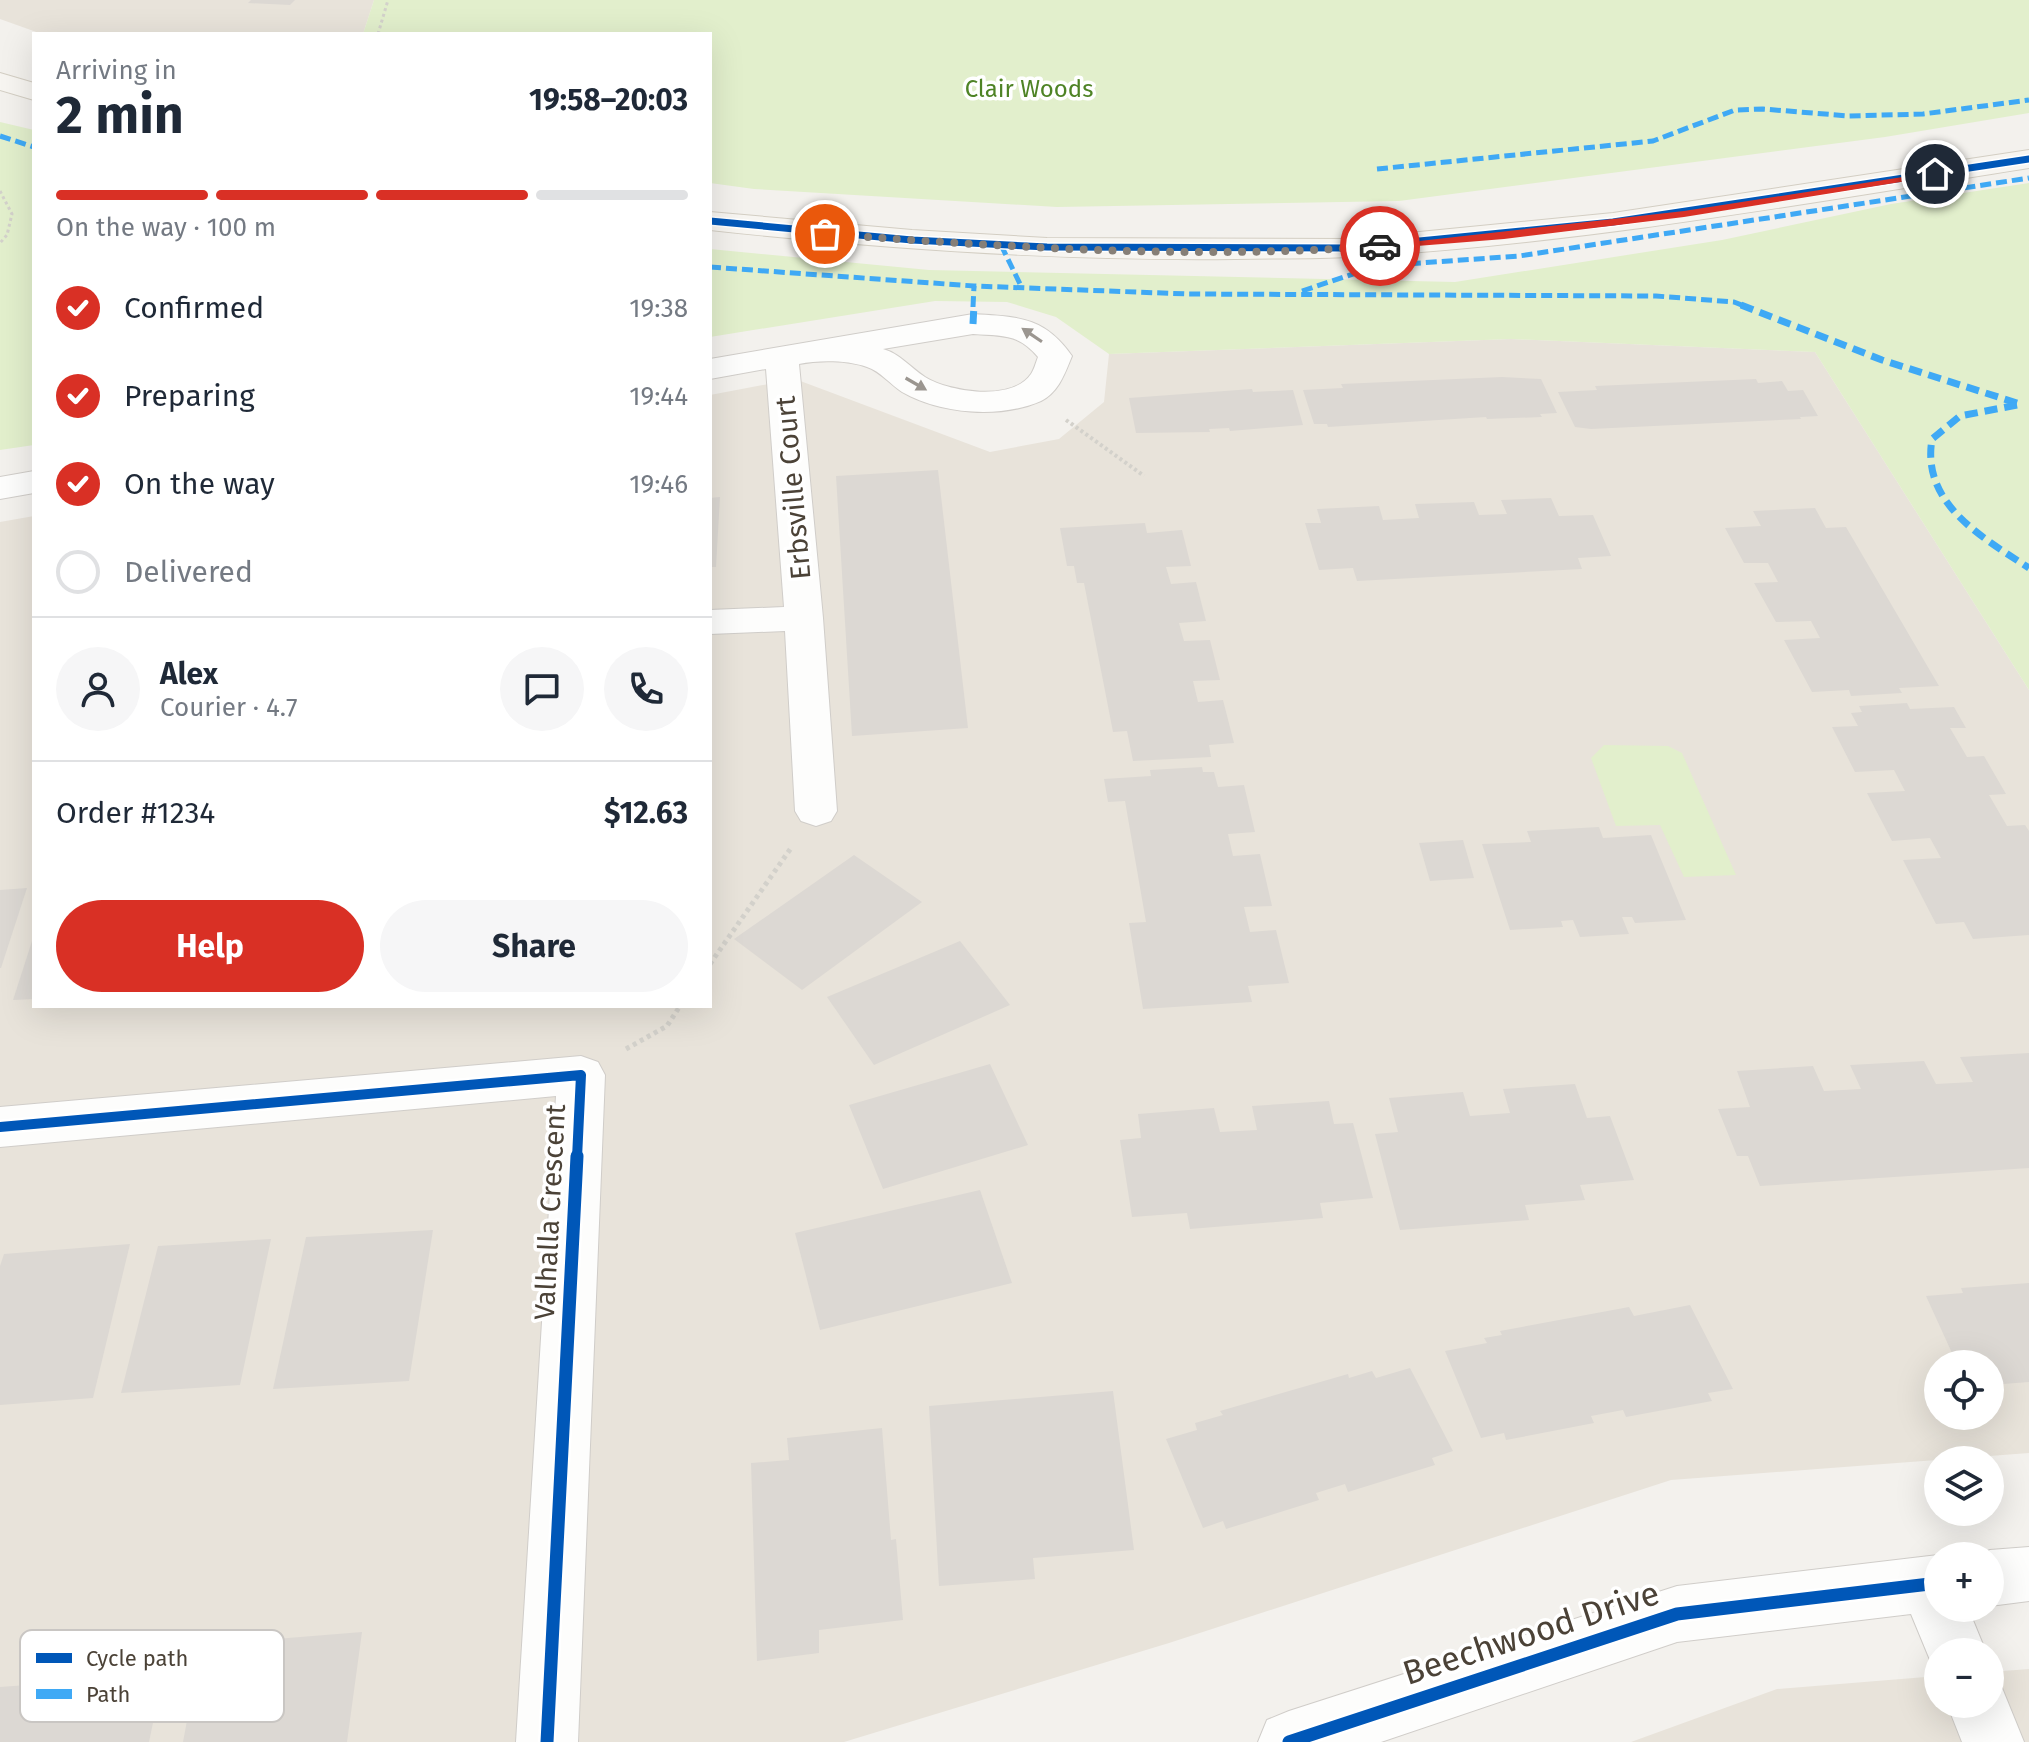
<!DOCTYPE html>
<html lang="en">
<head>
<meta charset="utf-8">
<style>
	:root { --surface:#fff; --page:#f6f6f7; --text:#1f2937; --muted:#747a83; --line:#e0e1e3; --accent:#d93025 }
	body { margin:0; font-family:"Fira Sans",sans-serif; background:var(--page); color:var(--text); height:100vh; display:flex; flex-direction:column; font-size:30px; white-space:nowrap }
	* { box-sizing:border-box; margin:0 }
	p { font-size:26px; color:var(--muted) }
	.icon { flex:none; width:44px; height:44px; fill:none; stroke:currentColor; stroke-width:2; stroke-linecap:round; stroke-linejoin:round }
	.map { position:relative; flex:1; overflow:hidden }
	.side { position:absolute; left:32px; top:32px; width:680px; height:976px; display:flex; flex-direction:column; background:var(--surface); border-radius:0px; box-shadow:0 8px 32px #0002 }
	.side>* { flex:none }
	.fabs { position:absolute; left:1924px; top:1350px; display:grid; gap:16px }
	.fabs a { display:grid; place-items:center; width:80px; height:80px; border-radius:50%; background:var(--surface); box-shadow:0 8px 32px #0002; font-size:40px }
	.pin { position:absolute; display:grid; place-items:center; width:68px; height:68px; color:#fff; margin:-34px; border:4px solid #fff; border-radius:50%; box-shadow:0 2px 8px #0007 }
	.courier { position:absolute; display:grid; place-items:center; width:80px; height:80px; margin:-40px; border:6px solid #d93025; border-radius:50%; background:#fff; color:#222; box-shadow:0 2px 10px #0007 }
	.summary em { font-style:normal; font-weight:700 }
	.summary div { display:flex; flex-direction:column-reverse }
	.summary { display:flex; align-items:center; justify-content:space-between; height:136px; padding:0 24px }
	h1 { font-size:52px; font-weight:700; line-height:60px }
	.bar { display:grid; grid-template-columns:repeat(4,1fr); gap:12px 8px; align-content:center; height:96px; padding:0 24px }
	.bar i { height:10px; border-radius:6px; background:var(--line) }
	.bar .on { background:var(--accent) }
	.bar p { grid-column:span 4 }
	.line { display:flex; align-items:center; gap:20px; padding:0 24px; border-top:2px solid var(--line) }
	.line div { flex:1 }
	.round { display:grid; place-items:center; flex:none; width:84px; height:84px; border-radius:42px; background:var(--page) }
	ol { padding:0 24px; list-style:none }
	li { display:flex; align-items:center; gap:24px; height:88px }
	li p { margin-inline-start:auto }
	li .icon { padding:8px; border-radius:50%; background:var(--accent); color:#fff; stroke-width:4 }
	li:last-child { color:var(--muted) }
	li i { width:44px; height:44px; border:4px solid var(--line); border-radius:50% }
	.button { display:flex; gap:16px; margin-top:auto; padding:16px 24px }
	.button a { flex:1; height:92px; border-radius:48px; background:var(--accent); color:#fff; font-size:32px; font-weight:700; line-height:92px; text-align:center }
	.button a+a { background:var(--page); color:var(--text) }
	.map>svg:first-child { display:block }
	.residential { fill:#e8e3da; fill-rule:evenodd }
	.green { fill:#e2efcc }
	.building { fill:#dcd8d3 }
	.lines { fill:none; stroke-linecap:round; stroke-linejoin:round }
	.street-casing { stroke:#d0cdc9; stroke-width:2 }
	.secondary-casing { stroke:#d3cec3; stroke-width:2 }
	.path-far2 { stroke:#d3d1cb; stroke-width:3; stroke-dasharray:3 3; stroke-linecap:butt }
	.path-far1 { stroke:#d3d1cb; stroke-width:4; stroke-dasharray:3 3; stroke-linecap:butt }
	.path { stroke:#d3d1cb; stroke-width:5; stroke-dasharray:4 4; stroke-linecap:butt }
	.street { fill:#fdfdfc; fill-rule:evenodd }
	.secondary { fill:#f7f5f1; fill-rule:evenodd }
	.quiet-far1 { stroke:#3fa9f5; stroke-width:5; stroke-dasharray:11 5; stroke-linecap:butt }
	.quiet { stroke:#3fa9f5; stroke-width:7; stroke-dasharray:13 7; stroke-linecap:butt }
	.cycleway-far2-casing { stroke:#fff; stroke-width:10 }
	.cycleway-far1-casing { stroke:#fff; stroke-width:15 }
	.cycleway-casing { stroke:#fff; stroke-width:18 }
	.cycleway-far2 { stroke:#0057b8; stroke-width:7 }
	.cycleway-far1 { stroke:#0057b8; stroke-width:10 }
	.cycleway { stroke:#0057b8; stroke-width:13 }
	.oneway { fill:#9b9690 }
	.route { fill:#d93025 }
	.done { stroke:#867f77; stroke-width:8; stroke-dasharray:0 14.4 }
	.labels { text-anchor:middle; dominant-baseline:central; stroke-width:7; stroke-linejoin:round; paint-order:stroke }
	.far-park-label { font-size:24px; fill:#4e8325; stroke:#fff }
	.street-label { font-size:28px; fill:#4b4237; stroke:#fff }
	.near-street-label { font-size:34px; fill:#4b4237; stroke:#fff }
	.key { fill:#fff; stroke:#c9c6c3; stroke-width:2 }
	.key-label { font-size:22px; fill:#4b4237 }
</style>
</head>
<body>
<div class="map">
<svg width="2029" height="1742" viewBox="0 0 2029 1742">
	<rect width="100%" height="100%" fill="#f3f1ed"/>
	<g class="residential">
		<polygon points="0,0 374,0 363,34 42,34 0,19"/>
		<path d="M1511,339L1815,352L2029,690V1453L1671,1480L1169,1643L844,1742H0V522L34,516V1006H710V395L795,379L990,452L1059,439L1104,402L1109,354ZM1938,1364H1990V1416H1938Z"/>
		<polygon points="2029,1669 2029,1742 1631,1742 1777,1689 1938,1676 1938,1704 1990,1704 1990,1672"/>
	</g>
	<g class="green">
		<polygon points="374,0 2029,0 2029,113 1885,137 1399,201 1057,207 754,189 710,183 710,34 363,34"/>
		<polygon points="0,122 34,130 34,445 0,450"/>
		<polygon points="2029,183 2029,690 1815,352 1511,339 1109,354 1056,317 1007,302 935,301 710,337 710,249 929,270 1455,282 1722,240 1891,204"/>
		<polygon points="1604,745 1668,746 1682,753 1736,875 1684,877 1660,825 1616,826 1591,758"/>
	</g>
	<g class="building">
		<polygon points="251,0 295,0 290,5 248,3"/>
		<polygon points="1502,377 1541,379 1557,413 1540,414 1542,417 1487,419 1486,417 1328,427 1327,424 1314,424 1303,390 1343,388 1341,384"/>
		<polygon points="1756,379 1758,383 1782,381 1788,391 1803,390 1818,416 1800,417 1801,419 1591,429 1575,427 1558,392 1597,390 1595,386"/>
		<polygon points="1252,389 1253,392 1293,390 1303,425 1230,431 1229,428 1209,429 1210,432 1136,433 1129,398"/>
		<polygon points="938,470 968,728 852,736 836,476"/>
		<polygon points="720,497 716,567 710,567 710,498"/>
		<polygon points="1551,498 1559,516 1593,515 1611,556 1578,558 1582,569 1357,581 1353,568 1319,570 1305,523 1321,523 1317,509 1379,506 1383,520 1419,518 1415,504 1474,502 1479,515 1507,514 1501,500"/>
		<polygon points="1815,508 1826,528 1846,527 1939,686 1899,688 1902,693 1851,696 1849,690 1812,692 1784,640 1820,638 1811,621 1776,622 1754,583 1778,582 1768,563 1744,563 1725,528 1761,526 1753,511"/>
		<polygon points="1145,523 1147,533 1182,530 1191,566 1166,567 1171,584 1196,582 1206,621 1179,623 1184,641 1210,640 1220,680 1193,681 1198,702 1223,700 1234,743 1209,745 1211,757 1133,761 1127,731 1113,732 1084,583 1077,583 1074,566 1067,566 1060,528"/>
		<polygon points="1907,703 1910,709 1954,707 1966,728 1950,728 1967,757 1984,756 2006,794 1989,795 2007,826 2025,825 2029,831 2029,935 1973,939 1964,922 1936,924 1903,860 1941,858 1930,838 1892,841 1867,793 1905,791 1894,770 1855,772 1832,727 1858,726 1851,713 1862,712 1859,706"/>
		<polygon points="1202,767 1203,772 1214,772 1218,787 1244,785 1255,832 1228,834 1233,856 1260,854 1272,906 1244,907 1250,932 1276,930 1289,983 1248,986 1252,1002 1143,1009 1129,923 1146,922 1125,801 1108,802 1104,779 1151,776 1150,770"/>
		<polygon points="1599,827 1603,838 1651,835 1686,920 1635,923 1632,917 1622,917 1629,934 1580,937 1573,920 1561,921 1563,927 1510,930 1482,844 1531,842 1527,831"/>
		<polygon points="1463,840 1474,878 1430,881 1419,843"/>
		<polygon points="854,855 922,902 802,990 734,939"/>
		<polygon points="27,888 1,968 0,968 0,890"/>
		<polygon points="33,938 34,999 13,1000"/>
		<polygon points="960,941 1010,1005 874,1065 827,997"/>
		<polygon points="2029,1053 2029,1168 1760,1186 1748,1156 1737,1156 1718,1109 1750,1107 1737,1071 1813,1066 1824,1091 1861,1089 1850,1065 1924,1061 1936,1084 1973,1082 1960,1057"/>
		<polygon points="990,1064 1028,1145 883,1189 849,1105"/>
		<polygon points="1575,1084 1587,1118 1610,1116 1634,1180 1580,1185 1585,1200 1525,1205 1529,1220 1400,1230 1375,1134 1398,1132 1389,1098 1463,1092 1470,1116 1510,1113 1503,1089"/>
		<polygon points="1329,1101 1334,1124 1353,1123 1373,1198 1320,1203 1323,1218 1190,1229 1187,1213 1132,1217 1120,1140 1141,1138 1138,1114 1214,1108 1220,1132 1257,1130 1252,1106"/>
		<polygon points="980,1190 1012,1283 820,1330 795,1233"/>
		<polygon points="433,1230 409,1381 273,1389 306,1237"/>
		<polygon points="271,1239 240,1385 121,1393 158,1246"/>
		<polygon points="130,1244 93,1398 0,1405 0,1266 4,1254"/>
		<polygon points="2029,1283 2029,1382 1990,1385 1990,1364 1957,1364 1926,1296 1963,1293 1961,1288"/>
		<polygon points="1690,1305 1733,1389 1708,1393 1712,1401 1626,1417 1623,1410 1591,1416 1594,1423 1506,1440 1504,1433 1481,1438 1445,1351 1487,1343 1484,1338 1502,1335 1500,1331 1629,1307 1634,1316"/>
		<polygon points="1410,1368 1453,1451 1432,1458 1435,1465 1348,1492 1345,1484 1316,1493 1319,1500 1226,1529 1223,1521 1203,1528 1166,1439 1197,1430 1195,1423 1223,1415 1220,1411 1348,1374 1349,1378 1372,1371 1376,1378"/>
		<polygon points="1113,1391 1134,1550 1033,1558 1035,1579 939,1586 929,1406"/>
		<polygon points="882,1428 891,1540 896,1539 903,1620 819,1630 819,1653 757,1661 751,1463 789,1460 787,1438"/>
		<polygon points="362,1632 347,1742 183,1742 201,1645"/>
		<polygon points="163,1675 149,1742 0,1742 0,1687"/>
	</g>
	<g class="lines">
		<defs>
			<g id="street">
				<path d="M973,314C1018,317 1044,316 1072,356C1065,373 1059,392 1041,401C1000,419 940,414 902,392C891,385 880,371 867,367C847,360 819,360 799,364L823,618L837,811L831,821L816,826L801,821L795,811L785,631L710,634V610L784,607L766,369L710,379V359ZM973,334C1001,336 1018,333 1038,357C1036,362 1034,370 1031,374C1012,402 949,392 925,377C911,368 899,353 883,349Z"/>
				<polygon points="34,471 34,493 0,499 0,477"/>
				<polygon points="581,1056 598,1062 605,1075 578,1742 516,1742 556,1096 0,1147 0,1107"/>
				<polygon points="2029,1547 2029,1601 1990,1606 1990,1556 1976,1556 1990,1550"/>
				<polygon points="1938,1555 1938,1608 1968,1608 1986,1652 1938,1652 1938,1674 1935,1672 1911,1614 1677,1642 1381,1742 1258,1742 1267,1720 1289,1711 1677,1586"/>
				<polygon points="1990,1679 2000,1683 2024,1742 1962,1742 1947,1704 1990,1704"/>
			</g>
			<g id="secondary">
				<polygon points="0,73 34,83 34,100 0,90"/>
				<path d="M2029,150V168C1803,204 1577,244 1349,257C1311,259 1273,258 1235,259C1059,261 885,249 710,230V212L912,230L1047,238L1348,239L1613,213Z"/>
			</g>
		</defs>
		<use href="#street" class="street-casing"/>
		<use href="#secondary" class="secondary-casing"/>
		<g class="path-far2">
			<polyline points="378,34 388,0"/>
			<polyline points="0,191 12,214 7,235 0,243"/>
		</g>
		<polyline class="path-far1" points="1066,420 1144,476"/>
		<g class="path">
			<polyline points="710,964 791,848"/>
			<polyline points="626,1049 667,1026 680,1006"/>
		</g>
		<use href="#street" class="street"/>
		<use href="#secondary" class="secondary"/>
		<g class="quiet-far1">
			<polyline points="0,136 34,147"/>
			<polyline points="1377,169 1653,141 1735,110 1763,109 1849,116 1923,114 2029,100"/>
			<polyline points="1001,245 1022,288"/>
			<polyline points="710,267 974,286 1189,294 1656,296 1734,302 1747,307"/>
			<polyline points="1302,291 1377,266 1519,256 2029,178"/>
			<polyline points="973,307 974,286"/>
		</g>
		<g class="quiet">
			<polyline points="1741,305 1882,360 2020,404"/>
			<polyline points="973,324 974,305"/>
			<path d="M2017,405L1960,416L1932,439C1921,504 1982,537 2029,568"/>
		</g>
		<defs>
			<polyline id="cycleway-far2" points="710,221 912,240 1047,247 1348,248 1613,222 2029,159"/>
			<polyline id="cycleway-far1" points="0,1127 581,1075 577,1158"/>
			<g id="cycleway">
				<polyline points="547,1742 577,1156"/>
				<polyline points="1289,1742 1677,1614 1938,1583"/>
			</g>
		</defs>
		<use href="#cycleway-far2" class="cycleway-far2-casing"/>
		<use href="#cycleway-far1" class="cycleway-far1-casing"/>
		<use href="#cycleway" class="cycleway-casing"/>
		<use href="#cycleway-far2" class="cycleway-far2"/>
		<use href="#cycleway-far1" class="cycleway-far1"/>
		<use href="#cycleway" class="cycleway"/>
	</g>
	<defs><path id="oneway-solid" d="M-6-.8H1V-3.2L6.5 0L1 3.2V.8H-6Z" transform="scale(2)"/></defs>
	<g class="oneway">
		<use href="#oneway-solid" transform="translate(1032 335) rotate(-146)"/>
		<use href="#oneway-solid" transform="translate(916 384) rotate(30)"/>
	</g>
	<polygon class="route" points="1935,172 1938,176 1684,217 1504,239 1380,249 1375,246 1684,211"/>
	<g class="lines">
		<path class="done" d="M825,234C1009,247 1195,260 1380,246"/>
	</g>
	<g class="labels">
		<g class="far-park-label">
			<text x="1029" y="89">Clair Woods</text>
		</g>
		<g class="street-label">
			<text transform="translate(793 488) rotate(-95)">Erbsville Court</text>
			<text transform="translate(550 1212) rotate(-87)">Valhalla Crescent</text>
		</g>
		<g class="near-street-label">
			<text transform="translate(1531 1633) rotate(-18)">Beechwood Drive</text>
		</g>
	</g>
	<rect x="20" y="1630" width="264" height="92" rx="12" class="key"/>
	<rect x="36" y="1653" width="36" height="10" fill="#0057b8"/>
	<rect x="36" y="1689" width="36" height="10" fill="#3fa9f5"/>
	<g class="key-label">
		<text x="86" y="1666">Cycle path</text>
		<text x="86" y="1702">Path</text>
	</g>
</svg>
<div class="fabs">
<a><svg class="icon" aria-label="locate" viewBox="0 0 24 24"><circle cx="12" cy="12" r="6"/><path d="M12 2v4M12 18v4M2 12h4M18 12h4"/></svg></a>
<a><svg class="icon" aria-label="layers" viewBox="0 0 24 24"><path d="M12 4l9 5-9 5-9-5zM3 14l9 5 9-5"/></svg></a>
<a>+</a>
<a>−</a>
</div>
<div class="pin" style="left:825px;top:234px;background:#ea580c"><svg class="icon" aria-label="bag" viewBox="0 0 24 24"><path d="M5 8h14l-1 12H6zM9 8a3 3 0 0 1 6 0"/></svg></div>
<div class="pin" style="left:1935px;top:174px;background:#1f2937"><svg class="icon" aria-label="home" viewBox="0 0 24 24"><path d="M3 11l9-7 9 7M6 9v11h12V9"/></svg></div>
<div class="courier" style="left:1380px;top:246px"><svg class="icon" aria-label="car" viewBox="0 0 24 24"><path d="M5 17H2v-5l4-1 3-4h7l3 4 3 1v5h-3M9 17h6M6 11h13"/><circle cx="7" cy="17" r="2"/><circle cx="17" cy="17" r="2"/></svg></div>
<section class="side">
<div class="summary"><div><h1>2 min</h1><p>Arriving in</p></div><em>19:58–20:03</em></div>
<div class="bar"><i class="on"></i><i class="on"></i><i class="on"></i><i></i><p>On the way · 100 m</p></div>
<ol>
<li><svg class="icon" aria-label="check" viewBox="0 0 24 24"><path d="M5 12l5 5 9-10"/></svg>Confirmed<p>19:38</p></li>
<li><svg class="icon" aria-label="check" viewBox="0 0 24 24"><path d="M5 12l5 5 9-10"/></svg>Preparing<p>19:44</p></li>
<li><svg class="icon" aria-label="check" viewBox="0 0 24 24"><path d="M5 12l5 5 9-10"/></svg>On the way<p>19:46</p></li>
<li><i></i>Delivered</li>
</ol>
<div class="line" style="height:144px"><a class="round"><svg class="icon" aria-label="person" viewBox="0 0 24 24"><circle cx="12" cy="8" r="4"/><path d="M4 21q1-7 8-7t8 7"/></svg></a><div><b>Alex</b><p>Courier · 4.7</p></div><a class="round"><svg class="icon" aria-label="chat" viewBox="0 0 24 24"><path d="M4 5h16v11H9l-5 4z"/></svg></a><a class="round"><svg class="icon" aria-label="phone" viewBox="0 0 24 24"><path d="M5 4h4l2 5-3 2q2 4 5 5l2-3 5 2v4C11 20 4 13 5 4z"/></svg></a></div>
<div class="line" style="height:104px"><div>Order #1234</div><b>$12.63</b></div>
<div class="button"><a>Help</a><a>Share</a></div>
</section>
</div>
</body>
</html>
